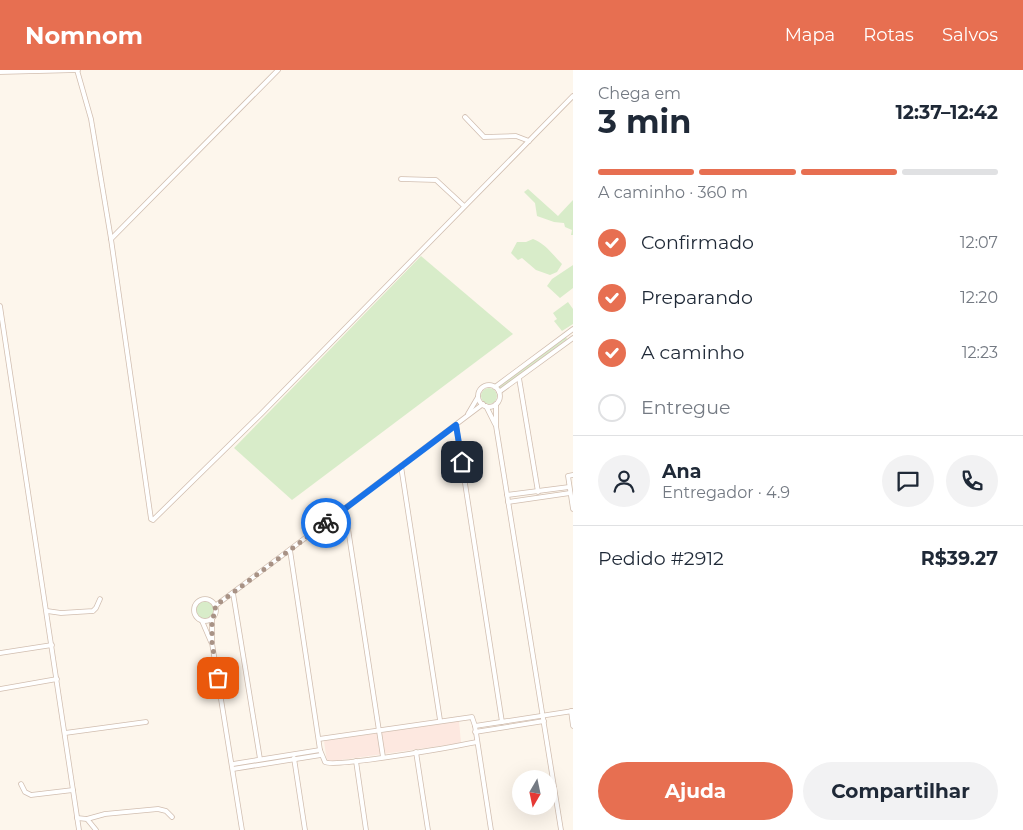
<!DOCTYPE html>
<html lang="pt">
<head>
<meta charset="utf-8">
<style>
	:root { --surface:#fff; --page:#f2f2f3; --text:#1f2937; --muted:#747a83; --line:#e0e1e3; --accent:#e76f51 }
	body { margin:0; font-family:Montserrat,sans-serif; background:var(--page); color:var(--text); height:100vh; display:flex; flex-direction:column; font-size:19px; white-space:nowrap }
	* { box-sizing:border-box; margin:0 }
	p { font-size:16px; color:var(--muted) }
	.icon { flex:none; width:28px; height:28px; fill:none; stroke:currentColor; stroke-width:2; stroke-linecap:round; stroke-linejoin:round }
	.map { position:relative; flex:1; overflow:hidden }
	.sheet { display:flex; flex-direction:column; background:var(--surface); width:450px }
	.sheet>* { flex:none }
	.needle { width:32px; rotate:189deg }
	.controls { position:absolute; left:512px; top:700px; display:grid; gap:10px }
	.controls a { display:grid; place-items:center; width:45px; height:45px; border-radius:50%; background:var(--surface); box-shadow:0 5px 20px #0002; font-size:25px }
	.pin { position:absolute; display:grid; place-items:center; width:42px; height:42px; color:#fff; margin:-21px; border-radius:10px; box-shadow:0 2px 8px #0006 }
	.courier { position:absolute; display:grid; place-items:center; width:50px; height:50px; margin:-25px; border:4px solid #1a73e8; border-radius:50%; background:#fff; color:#222; box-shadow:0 1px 6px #0007 }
	.head em { font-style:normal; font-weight:700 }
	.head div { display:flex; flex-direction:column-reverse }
	.head { display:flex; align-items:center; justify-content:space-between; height:85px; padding:0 25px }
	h1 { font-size:32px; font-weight:700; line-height:38px }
	.bar { display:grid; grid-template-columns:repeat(4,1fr); gap:8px 5px; align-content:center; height:60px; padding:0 25px }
	.bar i { height:6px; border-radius:4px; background:var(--line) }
	.bar .on { background:var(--accent) }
	.bar p { grid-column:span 4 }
	.line { display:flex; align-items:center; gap:12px; padding:0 25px; border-top:1px solid var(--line) }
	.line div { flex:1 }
	.round { display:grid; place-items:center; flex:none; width:52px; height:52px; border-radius:26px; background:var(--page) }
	ol { padding:0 25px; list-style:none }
	li { display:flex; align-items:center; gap:15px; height:55px }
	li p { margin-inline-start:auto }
	li .icon { padding:5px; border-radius:50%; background:var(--accent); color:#fff; stroke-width:4 }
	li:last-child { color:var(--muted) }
	li i { width:28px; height:28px; border:2px solid var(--line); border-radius:50% }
	.button { display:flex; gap:10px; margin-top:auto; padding:10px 25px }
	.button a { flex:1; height:58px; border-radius:30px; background:var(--accent); color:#fff; font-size:20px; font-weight:700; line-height:58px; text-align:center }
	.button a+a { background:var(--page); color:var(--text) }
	header { display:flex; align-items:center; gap:30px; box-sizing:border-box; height:70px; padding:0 25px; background:var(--accent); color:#fff }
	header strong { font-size:24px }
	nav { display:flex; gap:28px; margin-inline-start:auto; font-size:18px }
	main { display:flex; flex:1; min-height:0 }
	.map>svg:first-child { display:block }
	.commercial { fill:#fde8e0 }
	.green { fill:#d8ecc9 }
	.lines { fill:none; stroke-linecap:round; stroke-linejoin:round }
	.minor-casing { stroke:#d1beb0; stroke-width:5.5 }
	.minor { stroke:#fff; stroke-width:4 }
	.done { stroke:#a89285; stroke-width:5; stroke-dasharray:0 9 }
	.route { stroke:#1a73e8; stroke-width:6 }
</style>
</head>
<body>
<header>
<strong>Nomnom</strong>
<nav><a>Mapa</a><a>Rotas</a><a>Salvos</a></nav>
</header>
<main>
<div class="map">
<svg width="573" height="760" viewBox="0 0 573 760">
	<rect width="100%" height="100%" fill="#fdf6ec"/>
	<polygon class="commercial" points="459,651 461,673 327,692 324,671"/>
	<g class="green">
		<polygon points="528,119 558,146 573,130 573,165 571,165 572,160 565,157 564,153 554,152 537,146 535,133 524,122"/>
		<path d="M533,169C546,174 552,184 562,194L557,202L550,205L536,200L522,188L518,190L511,183L517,172H526Z"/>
		<polygon points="421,186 513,264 292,430 234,378"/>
		<polygon points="573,193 573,218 560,228 547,216 552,209 573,195"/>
		<polygon points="568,232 573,239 573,254 562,261 554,251 557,249 553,243"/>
		<polygon points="566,267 567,269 500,319 499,317"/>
		<circle cx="489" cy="326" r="8"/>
		<circle cx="205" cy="540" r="9"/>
	</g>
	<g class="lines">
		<defs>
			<g id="minor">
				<polyline points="77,0 91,49 111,169 151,449 153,450 262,343 573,26"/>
				<polyline points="0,2 78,0"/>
				<polyline points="465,47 484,67 516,66 529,71"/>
				<polyline points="401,109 436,110 464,136"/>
				<polyline points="111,169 278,0"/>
				<polyline points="0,236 79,760"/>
				<polyline points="519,308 538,422"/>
				<circle cx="489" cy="326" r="11"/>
				<polyline points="495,317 573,259"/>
				<polyline points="499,322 573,268"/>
				<polyline points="496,334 496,356 561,760"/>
				<polyline points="486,336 495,354"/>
				<polyline points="468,344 478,327"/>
				<polyline points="456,355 502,652"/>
				<polyline points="401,396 440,650"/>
				<polyline points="573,405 568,406 573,439"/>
				<polyline points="507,425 569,417"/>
				<polyline points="508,432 570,423"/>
				<polyline points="345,439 383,687"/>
				<path d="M290,480L320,680L325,692C334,698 457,676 477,672"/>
				<polyline points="233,523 260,689"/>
				<circle cx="205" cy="540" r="11"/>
				<polyline points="215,536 483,334"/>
				<polyline points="47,541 61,543 93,541 96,538 100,529"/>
				<polyline points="212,548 212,573 242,760"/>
				<polyline points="202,551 211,572"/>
				<polyline points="0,583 52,575"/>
				<polyline points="0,619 57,609"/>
				<polyline points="571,641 573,656"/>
				<polyline points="475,656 573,641"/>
				<polyline points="475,662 544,651"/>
				<polyline points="65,663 146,652"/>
				<polyline points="319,669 472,647 475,656 491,760"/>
				<polyline points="416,682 428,760"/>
				<polyline points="294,688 305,760"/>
				<polyline points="356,691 366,760"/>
				<polyline points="233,694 320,680"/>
				<polyline points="233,699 321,685"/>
				<polyline points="21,714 25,722 31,725 73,720"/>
				<polyline points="77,748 87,749 96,760"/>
				<polyline points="87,749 105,744 158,739 166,741 172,747"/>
			</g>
		</defs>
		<use href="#minor" class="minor-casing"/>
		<use href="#minor" class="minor"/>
	</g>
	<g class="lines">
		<polyline class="done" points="218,608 212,573 212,548 216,543 215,536 326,453"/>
		<polyline class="route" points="326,453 456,355 462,392"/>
	</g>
</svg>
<div class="controls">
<a><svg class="needle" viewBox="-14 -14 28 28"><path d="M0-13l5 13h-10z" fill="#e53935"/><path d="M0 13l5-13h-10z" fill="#747a83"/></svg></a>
</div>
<div class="pin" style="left:218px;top:608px;background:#ea580c"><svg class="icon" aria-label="bag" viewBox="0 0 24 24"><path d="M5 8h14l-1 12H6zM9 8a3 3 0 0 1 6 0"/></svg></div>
<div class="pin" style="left:462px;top:392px;background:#1f2937"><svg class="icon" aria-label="home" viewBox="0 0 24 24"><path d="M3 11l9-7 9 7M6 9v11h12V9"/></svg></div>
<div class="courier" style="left:326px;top:453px"><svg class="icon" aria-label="bike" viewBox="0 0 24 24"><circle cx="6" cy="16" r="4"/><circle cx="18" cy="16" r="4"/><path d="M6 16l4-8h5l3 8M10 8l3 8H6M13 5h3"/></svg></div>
</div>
<section class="sheet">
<div class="head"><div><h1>3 min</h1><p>Chega em</p></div><em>12:37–12:42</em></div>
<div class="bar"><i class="on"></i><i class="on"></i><i class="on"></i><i></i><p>A caminho · 360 m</p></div>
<ol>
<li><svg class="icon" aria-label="check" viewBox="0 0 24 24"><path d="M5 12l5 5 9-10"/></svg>Confirmado<p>12:07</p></li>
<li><svg class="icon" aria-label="check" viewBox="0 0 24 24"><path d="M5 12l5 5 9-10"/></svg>Preparando<p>12:20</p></li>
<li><svg class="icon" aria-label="check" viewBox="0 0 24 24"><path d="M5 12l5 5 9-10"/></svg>A caminho<p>12:23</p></li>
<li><i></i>Entregue</li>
</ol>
<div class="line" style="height:90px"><a class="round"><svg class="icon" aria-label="person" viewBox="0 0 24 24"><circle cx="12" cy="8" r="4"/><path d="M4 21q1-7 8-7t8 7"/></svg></a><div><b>Ana</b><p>Entregador · 4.9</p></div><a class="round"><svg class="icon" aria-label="chat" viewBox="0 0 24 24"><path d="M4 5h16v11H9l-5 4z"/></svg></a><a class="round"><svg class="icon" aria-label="phone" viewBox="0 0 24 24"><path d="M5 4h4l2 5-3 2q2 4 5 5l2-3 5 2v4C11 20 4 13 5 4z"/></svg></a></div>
<div class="line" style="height:65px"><div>Pedido #2912</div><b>R$39.27</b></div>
<div class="button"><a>Ajuda</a><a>Compartilhar</a></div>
</section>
</main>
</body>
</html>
